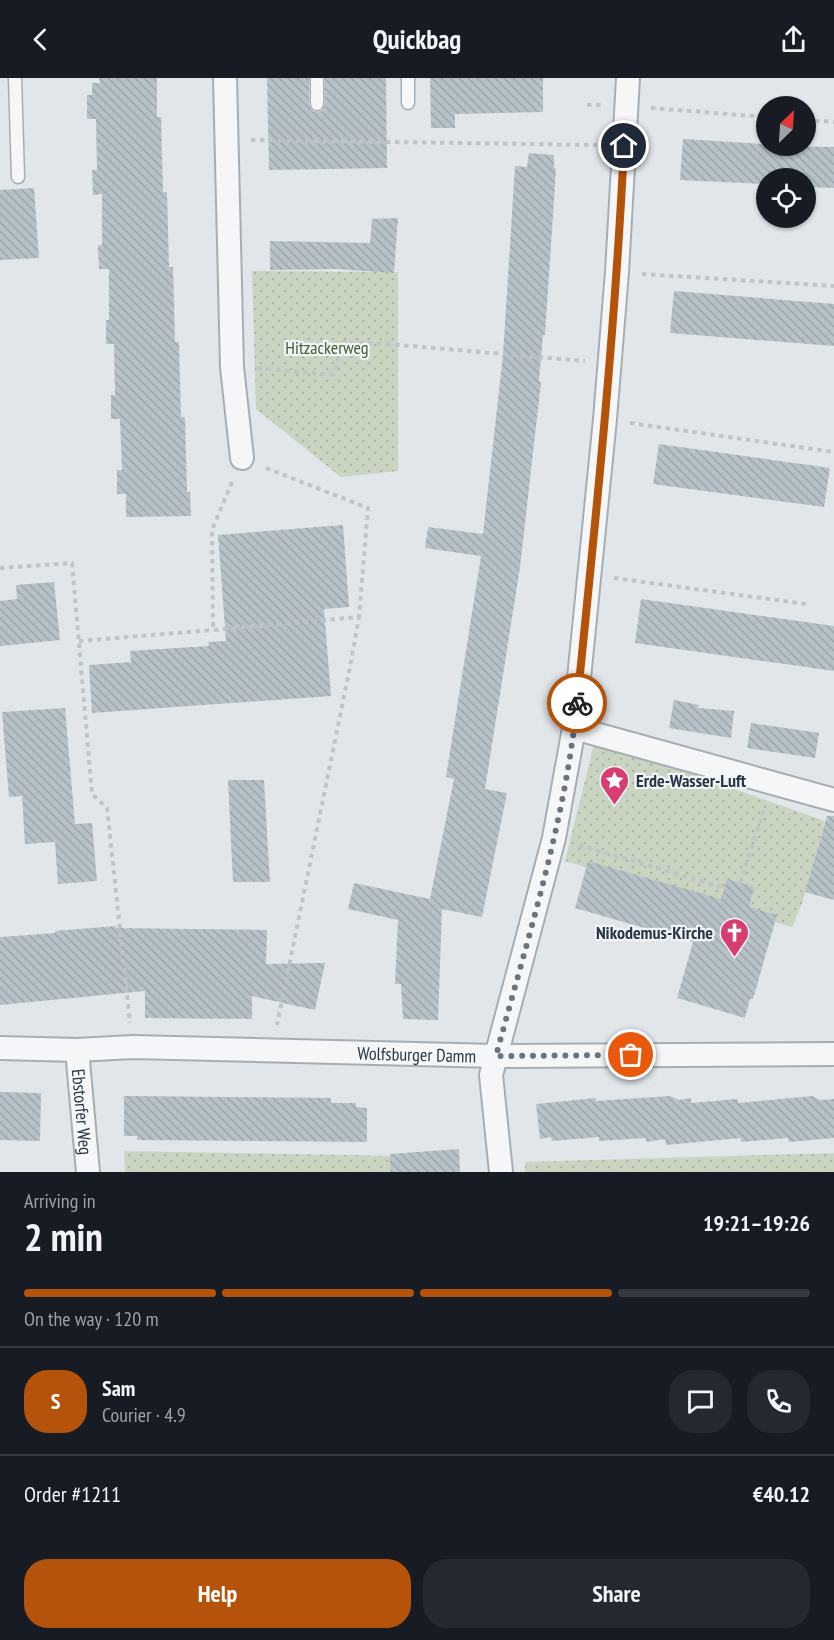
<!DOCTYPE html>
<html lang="en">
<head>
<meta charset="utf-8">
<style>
	:root { --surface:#171b24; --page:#242831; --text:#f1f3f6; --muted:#9ea1a6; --line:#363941; --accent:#b45309 }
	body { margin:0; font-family:"PT Sans Narrow",sans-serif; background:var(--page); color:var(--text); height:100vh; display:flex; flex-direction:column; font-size:22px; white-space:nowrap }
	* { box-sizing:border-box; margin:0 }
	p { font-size:20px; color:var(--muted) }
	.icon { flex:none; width:33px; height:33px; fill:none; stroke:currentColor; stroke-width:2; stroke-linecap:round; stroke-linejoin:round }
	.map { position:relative; height:1094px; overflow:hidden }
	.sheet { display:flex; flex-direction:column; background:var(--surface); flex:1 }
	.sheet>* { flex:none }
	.needle { width:39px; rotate:25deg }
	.fabs { position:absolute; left:756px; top:18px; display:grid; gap:12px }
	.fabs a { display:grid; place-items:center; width:60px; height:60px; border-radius:50%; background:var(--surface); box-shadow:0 2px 4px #0004; font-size:30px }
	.pin { position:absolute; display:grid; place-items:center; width:51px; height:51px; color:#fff; margin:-26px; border:3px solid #fff; border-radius:50%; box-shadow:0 2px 6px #0007 }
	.courier { position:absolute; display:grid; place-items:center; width:60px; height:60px; margin:-30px; border:4px solid #b45309; border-radius:50%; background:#fff; color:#222; box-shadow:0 2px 8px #0007 }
	.summary em { font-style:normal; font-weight:700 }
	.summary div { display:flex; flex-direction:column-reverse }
	.summary { display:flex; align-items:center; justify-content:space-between; height:102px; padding:0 24px }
	h1 { font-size:39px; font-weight:700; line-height:45px }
	.bar { display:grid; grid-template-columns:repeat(4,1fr); gap:9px 6px; align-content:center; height:72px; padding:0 24px }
	.bar i { height:8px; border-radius:4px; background:var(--line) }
	.bar .on { background:var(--accent) }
	.bar p { grid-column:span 4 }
	.line { display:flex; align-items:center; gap:15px; padding:0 24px; border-top:2px solid var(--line) }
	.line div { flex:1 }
	.round { display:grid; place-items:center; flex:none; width:63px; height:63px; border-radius:24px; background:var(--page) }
	.cta { display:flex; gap:12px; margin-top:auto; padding:12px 24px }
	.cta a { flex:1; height:69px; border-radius:24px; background:var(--accent); color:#fff; font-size:24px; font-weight:700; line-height:69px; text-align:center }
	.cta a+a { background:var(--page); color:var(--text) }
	header { display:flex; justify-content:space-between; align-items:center; height:78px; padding:0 24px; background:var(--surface); font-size:27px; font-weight:700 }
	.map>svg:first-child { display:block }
	.green { fill:url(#green-dots) }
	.building { fill:url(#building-back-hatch) }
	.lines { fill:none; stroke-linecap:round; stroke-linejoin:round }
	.lane-casing { stroke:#a6aeb5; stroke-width:15 }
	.street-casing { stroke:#a6aeb5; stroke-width:26 }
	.path { stroke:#bfc4c9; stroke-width:4; stroke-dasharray:4.5 4.5; stroke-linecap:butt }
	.lane { stroke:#f4f6f8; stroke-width:12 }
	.street { stroke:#f4f6f8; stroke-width:22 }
	.done { stroke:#69747e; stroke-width:6; stroke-dasharray:0 10.8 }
	.route { stroke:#b45309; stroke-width:8 }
	.labels { text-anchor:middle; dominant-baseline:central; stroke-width:4.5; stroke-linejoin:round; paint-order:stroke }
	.park-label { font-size:18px; fill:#446034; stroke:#f1f5f8 }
	.poi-label { font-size:18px; font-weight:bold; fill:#283743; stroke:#f1f5f8; text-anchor:start }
	.street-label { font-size:18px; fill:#283743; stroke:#f1f5f8 }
</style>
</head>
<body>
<header><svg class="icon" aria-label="back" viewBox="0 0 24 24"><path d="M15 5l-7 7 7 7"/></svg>Quickbag<svg class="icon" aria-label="share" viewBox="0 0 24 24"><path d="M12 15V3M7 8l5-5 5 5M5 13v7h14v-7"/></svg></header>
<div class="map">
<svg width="834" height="1094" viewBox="0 0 834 1094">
	<defs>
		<pattern id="green-dots" width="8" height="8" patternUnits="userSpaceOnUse" patternTransform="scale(1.5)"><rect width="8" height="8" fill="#cad5c1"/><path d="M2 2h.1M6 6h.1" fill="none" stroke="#aeb7a7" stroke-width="1.8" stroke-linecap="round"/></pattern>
		<pattern id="building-back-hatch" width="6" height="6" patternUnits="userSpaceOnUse" patternTransform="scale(1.5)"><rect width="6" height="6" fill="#b7c1c8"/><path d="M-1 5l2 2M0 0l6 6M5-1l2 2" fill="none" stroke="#9da6ad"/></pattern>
	</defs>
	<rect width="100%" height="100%" fill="#e1e6eb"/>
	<g class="green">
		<polygon points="252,193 398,194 398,393 341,399 256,331"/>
		<polygon points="595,662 825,743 803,823 792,849 565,783"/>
		<polygon points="124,1073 400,1078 401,1094 125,1094"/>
		<polygon points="834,1075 834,1094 525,1094 525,1084"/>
	</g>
	<g class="building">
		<polygon points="99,0 157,0 157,39 161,39 163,114 167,114 169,189 173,189 175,264 179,264 181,339 185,339 187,414 190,414 191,438 126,439 126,416 117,416 117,392 122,392 120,341 111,341 111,317 115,317 114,266 106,266 106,242 109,242 109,191 99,191 98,167 102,167 102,116 93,117 92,92 97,92 96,41 87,41 87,17 92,17 92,5 100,5"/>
		<polygon points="267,0 309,0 309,27 312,33 316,34 322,33 325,27 325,0 386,0 387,90 269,92"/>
		<polygon points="430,0 543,0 543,34 455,36 455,50 431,50"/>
		<polygon points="683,61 766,66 766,68 834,69 834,110 806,109 806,100 766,100 766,106 680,102"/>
		<polygon points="529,75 554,77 554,90 556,91 545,257 543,257 539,303 541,304 520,489 485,711 507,715 482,839 442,831 438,942 403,941 401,906 395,906 398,842 348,831 354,805 430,821 454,701 446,699 481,478 425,470 428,449 483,456 503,277 515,88 527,89"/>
		<polygon points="34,110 39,180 0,182 0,112"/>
		<polygon points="398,140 394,195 336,191 270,192 270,163 370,165 372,141"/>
		<polygon points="674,213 834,226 834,268 670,255"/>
		<polygon points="659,366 830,390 824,429 653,406"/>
		<polygon points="343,447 349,529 324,531 331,618 92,635 89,587 131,584 130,573 209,568 208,564 226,563 218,457"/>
		<polygon points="54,504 60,562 0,568 0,523 17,521 16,507"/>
		<polygon points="641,521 834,548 834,593 635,565"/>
		<polygon points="674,622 699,627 698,630 734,633 731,660 669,650"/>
		<polygon points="65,630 75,746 92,745 97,803 58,806 55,764 25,766 22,718 9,719 2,634"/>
		<polygon points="751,645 819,655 815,680 747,670"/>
		<polygon points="228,702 264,702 270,804 233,804"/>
		<polygon points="827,738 834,738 834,822 805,814"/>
		<polygon points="588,783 721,821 727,801 754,809 749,829 777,837 753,921 750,921 745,940 677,920 693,864 575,830"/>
		<polygon points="116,848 116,850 267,852 266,886 325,885 315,932 252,918 252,941 145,940 145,913 0,927 0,859 55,855 55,853"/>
		<polygon points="0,1014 41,1015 40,1063 0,1062"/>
		<polygon points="124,1018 331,1020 331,1025 356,1025 356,1029 367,1030 367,1064 137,1062 137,1058 124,1058"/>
		<polygon points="670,1018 679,1022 691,1020 691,1025 738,1021 738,1025 812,1018 820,1022 834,1021 834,1060 789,1064 788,1060 741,1064 741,1060 666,1067 665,1061 646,1064 646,1060 599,1063 599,1059 552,1063 551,1059 540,1061 536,1026 596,1020 596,1023"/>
		<polygon points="459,1071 460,1094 390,1094 390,1076"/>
	</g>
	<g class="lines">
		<defs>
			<g id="lane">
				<polyline points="15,0 18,99"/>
				<polyline points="317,0 317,26"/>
				<polyline points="408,0 408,25"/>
			</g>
			<g id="street">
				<polyline points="225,0 232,289 242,380"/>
				<polyline points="574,650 834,722"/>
				<path id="s1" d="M0,970L77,972L133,969L496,978L834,976"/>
				<path id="s2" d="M77,972L88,1094"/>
				<polyline points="501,1094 491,997 554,760 574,650 605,341 617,194 628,0"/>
			</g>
		</defs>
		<use href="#lane" class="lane-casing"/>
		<use href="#street" class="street-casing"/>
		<g class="path">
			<polyline points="587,27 601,27"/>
			<polyline points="651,30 766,39"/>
			<polyline points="806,42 834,44"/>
			<polyline points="251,62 597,67"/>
			<polyline points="642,196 834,208"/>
			<polyline points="258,290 333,297 343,264 399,267 585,283"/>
			<polyline points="630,345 834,374"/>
			<polyline points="266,390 368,430 359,539"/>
			<polyline points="232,404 212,452 213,552 359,539 350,589 277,947"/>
			<polyline points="0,490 72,485 92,716 107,730 130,945"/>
			<polyline points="614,500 806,526"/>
			<polyline points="79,563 213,552"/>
			<polyline points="579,767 725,810"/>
			<polyline points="740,805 765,729"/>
		</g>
		<use href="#lane" class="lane"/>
		<use href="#street" class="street"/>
	</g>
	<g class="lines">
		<path class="done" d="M577,625C565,745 527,862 496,978L631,977"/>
		<path class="route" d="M577,625C596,439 615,254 624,68"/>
	</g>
	<defs>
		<symbol id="sight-pin" viewBox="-11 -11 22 30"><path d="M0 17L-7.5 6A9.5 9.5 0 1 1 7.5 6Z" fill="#d83d71" stroke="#f1f5f8"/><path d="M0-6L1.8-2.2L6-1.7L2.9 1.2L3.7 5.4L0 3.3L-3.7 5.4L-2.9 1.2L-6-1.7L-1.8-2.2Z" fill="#fff"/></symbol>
		<symbol id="church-pin" viewBox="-11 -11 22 30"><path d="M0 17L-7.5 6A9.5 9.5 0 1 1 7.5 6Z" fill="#d83d71" stroke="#f1f5f8"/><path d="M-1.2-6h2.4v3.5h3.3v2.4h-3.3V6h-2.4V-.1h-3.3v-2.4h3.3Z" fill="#fff"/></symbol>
	</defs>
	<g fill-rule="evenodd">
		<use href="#sight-pin" x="598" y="686" width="33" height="45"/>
		<use href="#church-pin" x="718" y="838" width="33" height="45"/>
	</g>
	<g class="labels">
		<g class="park-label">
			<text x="327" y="269">Hitzackerweg</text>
		</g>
		<g class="poi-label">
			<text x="636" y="702">Erde-Wasser-Luft</text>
			<text x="713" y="854" text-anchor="end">Nikodemus-Kirche</text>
		</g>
		<g class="street-label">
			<text stroke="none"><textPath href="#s1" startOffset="417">Wolfsburger Damm</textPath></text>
			<text stroke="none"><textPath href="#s2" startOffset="62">Ebstorfer Weg</textPath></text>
		</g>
	</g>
</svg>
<div class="fabs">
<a><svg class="needle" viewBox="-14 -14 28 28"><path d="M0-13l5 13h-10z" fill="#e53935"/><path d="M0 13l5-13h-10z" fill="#9ea1a6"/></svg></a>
<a><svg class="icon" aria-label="locate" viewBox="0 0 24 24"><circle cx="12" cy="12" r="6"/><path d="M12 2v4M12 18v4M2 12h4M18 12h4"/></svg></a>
</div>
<div class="pin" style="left:631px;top:977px;background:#ea580c"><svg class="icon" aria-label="bag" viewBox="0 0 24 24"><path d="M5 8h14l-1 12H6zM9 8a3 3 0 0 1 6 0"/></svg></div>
<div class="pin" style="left:624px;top:68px;background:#1f2937"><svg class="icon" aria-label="home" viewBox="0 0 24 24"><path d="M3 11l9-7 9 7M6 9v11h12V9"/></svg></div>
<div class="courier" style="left:577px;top:625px"><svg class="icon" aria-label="bike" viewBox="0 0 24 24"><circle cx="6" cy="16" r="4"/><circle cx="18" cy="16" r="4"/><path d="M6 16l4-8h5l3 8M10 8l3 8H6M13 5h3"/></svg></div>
</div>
<section class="sheet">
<div class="summary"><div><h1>2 min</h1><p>Arriving in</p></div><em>19:21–19:26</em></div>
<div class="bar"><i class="on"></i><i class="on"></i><i class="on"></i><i></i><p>On the way · 120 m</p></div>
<div class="line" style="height:108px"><b class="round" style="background:var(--accent);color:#fff">S</b><div><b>Sam</b><p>Courier · 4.9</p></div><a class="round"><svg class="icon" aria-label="chat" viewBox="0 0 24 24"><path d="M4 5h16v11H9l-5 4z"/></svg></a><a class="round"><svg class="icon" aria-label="phone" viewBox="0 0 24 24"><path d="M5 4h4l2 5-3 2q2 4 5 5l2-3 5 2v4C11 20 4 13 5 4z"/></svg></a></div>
<div class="line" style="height:78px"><div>Order #1211</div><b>€40.12</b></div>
<div class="cta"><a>Help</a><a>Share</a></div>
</section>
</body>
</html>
